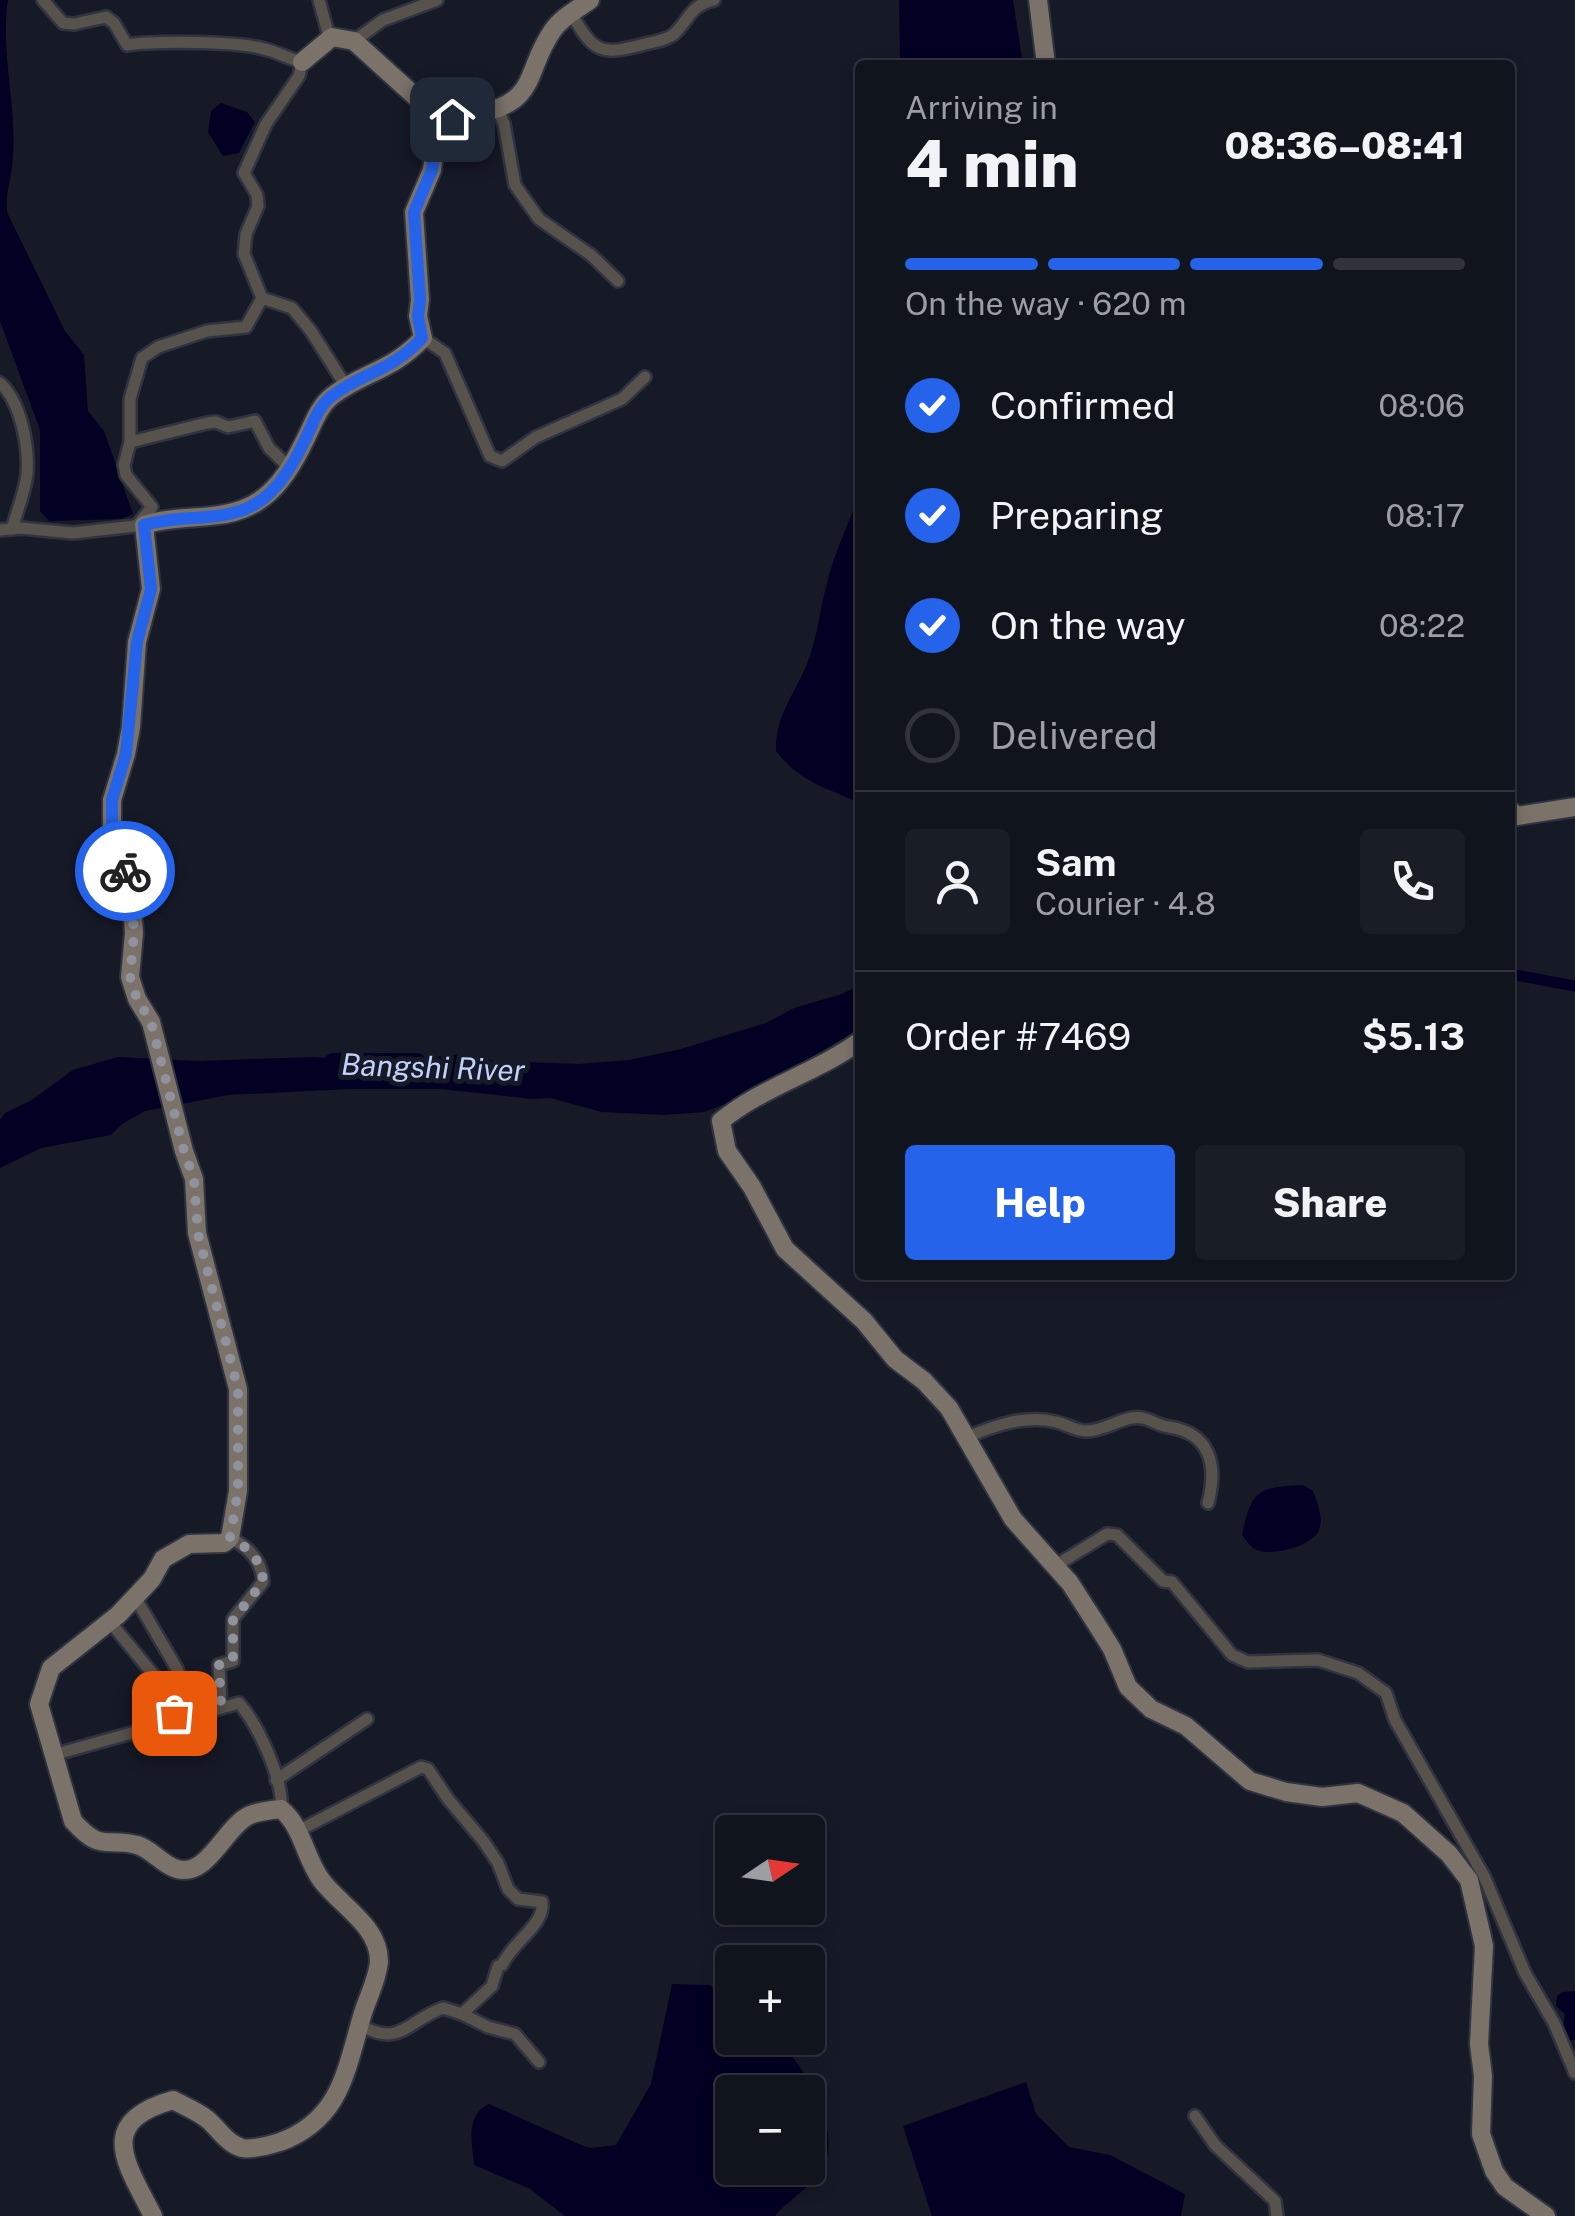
<!DOCTYPE html>
<html lang="en">
<head>
<meta charset="utf-8">
<style>
	:root { --surface:#10141d; --page:#191d26; --text:#f1f3f6; --muted:#9c9ea4; --line:#30333b; --accent:#2563eb }
	body { margin:0; font-family:"Public Sans",sans-serif; background:var(--page); color:var(--text); height:100vh; display:flex; flex-direction:column; font-size:38px; white-space:nowrap }
	* { box-sizing:border-box; margin:0 }
	p { font-size:32px; color:var(--muted) }
	.icon { flex:none; width:55px; height:55px; fill:none; stroke:currentColor; stroke-width:2; stroke-linecap:round; stroke-linejoin:round }
	.map { position:relative; flex:1; overflow:hidden }
	.side { position:absolute; left:855px; top:60px; width:660px; height:1220px; display:flex; flex-direction:column; background:var(--surface); border-radius:10px; box-shadow:0 5px 15px #0003,0 0 0 2px var(--line) }
	.side>* { flex:none }
	.needle { width:65px; rotate:77deg }
	.controls { position:absolute; left:715px; top:1815px; display:grid; gap:20px }
	.controls a { display:grid; place-items:center; width:110px; height:110px; border-radius:10px; background:var(--surface); box-shadow:0 5px 15px #0003,0 0 0 2px var(--line); font-size:50px }
	.pin { position:absolute; display:grid; place-items:center; width:85px; height:85px; color:#fff; margin:-42px; border-radius:20px; box-shadow:0 5px 15px #0006 }
	.courier { position:absolute; display:grid; place-items:center; width:100px; height:100px; margin:-50px; border:8px solid #2563eb; border-radius:50%; background:#fff; color:#222; box-shadow:0 2px 12px #0007 }
	.summary em { font-style:normal; font-weight:800 }
	.summary div { display:flex; flex-direction:column-reverse }
	.summary { display:flex; align-items:center; justify-content:space-between; height:170px; padding:0 50px }
	h1 { font-size:65px; font-weight:800; line-height:75px }
	.bar { display:grid; grid-template-columns:repeat(4,1fr); gap:15px 10px; align-content:center; height:120px; padding:0 50px }
	.bar i { height:12px; border-radius:8px; background:var(--line) }
	.bar .active { background:var(--accent) }
	.bar p { grid-column:span 4 }
	.line { display:flex; align-items:center; gap:25px; padding:0 50px; border-top:2px solid var(--line) }
	.line div { flex:1 }
	.round { display:grid; place-items:center; flex:none; width:105px; height:105px; border-radius:10px; background:var(--page) }
	ol { padding:0 50px; list-style:none }
	li { display:flex; align-items:center; gap:30px; height:110px }
	li p { margin-inline-start:auto }
	li .icon { padding:10px; border-radius:50%; background:var(--accent); color:#fff; stroke-width:4 }
	li:last-child { color:var(--muted) }
	li i { width:55px; height:55px; border:5px solid var(--line); border-radius:50% }
	.button { display:flex; gap:20px; margin-top:auto; padding:20px 50px }
	.button a { flex:1; height:115px; border-radius:10px; background:var(--accent); color:#fff; font-size:40px; font-weight:800; line-height:115px; text-align:center }
	.button a+a { background:var(--page); color:var(--text) }
	.map>svg:first-child { display:block }
	.water { fill:#020023; fill-rule:evenodd }
	.lines { fill:none; stroke-linecap:round; stroke-linejoin:round }
	.canal { stroke:#020023; stroke-width:11 }
	.river { stroke:#020023; stroke-width:18 }
	.street-casing { stroke:#303440; stroke-width:16 }
	.secondary-casing { stroke:#303440; stroke-width:22 }
	.street { stroke:#58524c; stroke-width:11 }
	.secondary { stroke:#7b7269; stroke-width:18 }
	.done { stroke:#90939d; stroke-width:10; stroke-dasharray:0 18 }
	.route { stroke:#2563eb; stroke-width:12 }
	.labels { text-anchor:middle; dominant-baseline:central; stroke-width:10; stroke-linejoin:round; paint-order:stroke }
	.water-label { font-size:30px; font-style:italic; fill:#c3d0fc; stroke:#161a27 }
</style>
</head>
<body>
<div class="map">
<svg width="1575" height="2216" viewBox="0 0 1575 2216">
	<rect width="100%" height="100%" fill="#161a27"/>
	<g class="water">
		<path d="M0,0H8C0,52 17,105 13,157C12,177 5,192 7,212L65,331L84,355L88,411L104,431L133,514L121,519L49,521L40,511V430L0,321Z"/>
		<polygon points="899,0 1013,0 1023,65 900,65"/>
		<polygon points="221,103 247,112 255,122 239,153 223,156 208,132 211,111"/>
		<path d="M860,491V803C825,787 801,783 776,751C775,716 794,695 807,664C818,636 820,607 828,579C836,549 850,521 860,491Z"/>
		<polygon points="860,985 858,1030 739,1099 704,1112 664,1115 602,1112 550,1098 532,1099 441,1089 349,1089 228,1095 145,1111 122,1124 111,1135 41,1148 0,1168 0,1120 5,1113 30,1101 73,1070 118,1057 197,1061 314,1057 386,1063 463,1054 496,1061 579,1064 629,1060 681,1049 766,1023 794,1008 842,994"/>
		<path d="M1303,1485L1313,1491C1317,1502 1324,1519 1319,1530C1313,1546 1275,1555 1260,1551C1252,1550 1247,1541 1242,1535C1251,1489 1260,1487 1303,1485Z"/>
		<path d="M672,1984L710,1985L732,2004V2038H776C802,2063 842,2127 824,2165C815,2185 789,2199 775,2216H565L530,2189L474,2165C472,2143 465,2115 489,2104L581,2145L591,2148L616,2145L651,2084ZM808,2092V2168H732V2092Z"/>
		<polygon points="1575,1991 1575,2039 1569,2041 1563,2026 1565,2014 1556,2006 1557,1996 1562,1992"/>
		<polygon points="1026,2082 1036,2114 1069,2147 1110,2155 1185,2194 1181,2216 932,2216 903,2126"/>
	</g>
	<g class="lines">
		<polyline class="canal" points="1510,974 1575,986"/>
		<polyline class="river" points="333,1062 417,1062"/>
		<defs>
			<g id="street">
				<path d="M43,0L63,23L74,24L106,17L114,23L127,45C154,41 238,41 264,49C278,52 289,59 302,62L299,76L266,124L244,173L257,195L258,206L246,234L244,254L262,298L246,327L207,331L158,347L142,358L130,399V442L124,465L126,475L152,507L139,523"/>
				<polyline points="319,0 330,40"/>
				<path d="M571,13C594,53 600,56 645,44C654,42 667,40 674,34C691,18 689,6 714,0"/>
				<polyline points="354,41 383,20 437,0"/>
				<polyline points="498,110 504,124 515,185 539,219 591,255 618,281"/>
				<polyline points="262,298 292,308 311,331 347,388"/>
				<polyline points="423,338 445,353 490,456 502,461 536,437 622,399 645,377"/>
				<path d="M0,383C21,402 29,446 27,474C25,492 17,511 12,529"/>
				<polyline points="130,442 207,423 216,422 228,427 255,421 269,448 290,468"/>
				<polyline points="0,530 21,528 73,533 144,525"/>
				<path d="M965,1438C993,1426 1026,1414 1056,1422C1066,1424 1076,1431 1086,1431C1102,1431 1116,1421 1131,1418C1146,1415 1155,1425 1169,1427C1210,1433 1218,1465 1208,1503"/>
				<polyline points="1055,1566 1107,1534 1117,1535 1163,1581 1172,1582 1232,1655 1248,1662 1318,1660 1358,1673 1386,1693 1395,1720 1484,1876 1525,1973 1554,2023 1575,2073"/>
				<polyline points="135,1597 177,1669 195,1716"/>
				<polyline points="110,1622 158,1680 177,1723"/>
				<path d="M221,1708L219,1665L233,1661V1619L263,1582C262,1561 249,1547 230,1538"/>
				<path d="M53,1755L239,1703C258,1725 284,1780 281,1809"/>
				<polyline points="276,1780 367,1719"/>
				<path d="M298,1831L421,1767L428,1769L448,1799L484,1842L498,1863L508,1889L518,1899L542,1902C545,1925 513,1941 502,1965L498,1966L492,1986L462,2014L443,2008C407,2021 400,2048 360,2025"/>
				<polyline points="462,2014 488,2027 515,2034 539,2062"/>
				<polyline points="1195,2116 1215,2145 1275,2201 1277,2216"/>
			</g>
			<g id="secondary">
				<polyline points="1038,0 1046,65"/>
				<path d="M302,62L332,37L354,41L439,118C453,119 464,116 478,114C540,101 524,71 553,30C562,17 578,9 590,0"/>
				<polyline points="1510,810 1517,816 1575,807"/>
				<path d="M860,1041C816,1073 762,1087 721,1121L727,1151L752,1187L785,1249L864,1321L895,1359L924,1381L949,1408L1013,1519L1070,1583L1097,1625L1112,1649L1128,1687L1151,1709L1186,1726L1250,1781L1286,1792L1322,1797L1358,1793L1403,1813L1449,1854L1469,1880L1484,1946L1479,2044L1483,2076L1481,2134L1494,2171L1505,2187L1546,2216"/>
				<path d="M153,2216C126,2163 95,2122 173,2100C184,2106 197,2111 207,2119C218,2128 227,2144 242,2148C253,2150 270,2145 280,2142C342,2119 346,2069 363,2013C368,1997 378,1978 379,1961C379,1926 341,1906 322,1881C305,1859 303,1827 281,1809C271,1810 259,1811 250,1815C225,1826 208,1878 177,1869C162,1865 152,1849 137,1845C104,1837 102,1853 73,1821L39,1704L51,1668L118,1615L152,1579L163,1559L189,1544L224,1543L230,1538L238,1491V1389L197,1233L194,1179L184,1151L151,1022L137,999L130,977L134,933L131,891L112,825V800L126,754L131,727L137,642L151,589L144,525C177,514 212,521 243,509C273,498 291,469 304,442C312,427 318,407 332,396C363,372 391,372 423,338L418,316L420,300L414,212L432,170L439,118"/>
			</g>
		</defs>
		<use href="#street" class="street-casing"/>
		<use href="#secondary" class="secondary-casing"/>
		<use href="#street" class="street"/>
		<use href="#secondary" class="secondary"/>
	</g>
	<g class="lines">
		<path class="done" d="M125,871L131,891L134,934L130,977L137,999L151,1022L184,1151L194,1179L198,1234L238,1389V1491L230,1538C249,1547 262,1561 263,1582L233,1620V1660L219,1665L221,1708L177,1723L174,1713"/>
		<path class="route" d="M125,871L112,825V800L126,754L137,642L151,589L144,525C177,515 212,521 243,510C273,499 291,469 304,442C312,427 317,407 332,396C363,372 391,372 422,338L418,316L420,300L414,212L432,170L439,118L452,119"/>
	</g>
	<g class="labels">
		<g class="water-label">
			<text transform="translate(433 1067) rotate(2)">Bangshi River</text>
		</g>
	</g>
</svg>
<div class="controls">
<a><svg class="needle" viewBox="-14 -14 28 28"><path d="M0-13l5 13h-10z" fill="#e53935"/><path d="M0 13l5-13h-10z" fill="#9c9ea4"/></svg></a>
<a>+</a>
<a>−</a>
</div>
<div class="pin" style="left:174px;top:1713px;background:#ea580c"><svg class="icon" aria-label="bag" viewBox="0 0 24 24"><path d="M5 8h14l-1 12H6zM9 8a3 3 0 0 1 6 0"/></svg></div>
<div class="pin" style="left:452px;top:119px;background:#1f2937"><svg class="icon" aria-label="home" viewBox="0 0 24 24"><path d="M3 11l9-7 9 7M6 9v11h12V9"/></svg></div>
<div class="courier" style="left:125px;top:871px"><svg class="icon" aria-label="bike" viewBox="0 0 24 24"><circle cx="6" cy="16" r="4"/><circle cx="18" cy="16" r="4"/><path d="M6 16l4-8h5l3 8M10 8l3 8H6M13 5h3"/></svg></div>
<section class="side">
<div class="summary"><div><h1>4 min</h1><p>Arriving in</p></div><em>08:36–08:41</em></div>
<div class="bar"><i class="active"></i><i class="active"></i><i class="active"></i><i></i><p>On the way · 620 m</p></div>
<ol>
<li><svg class="icon" aria-label="check" viewBox="0 0 24 24"><path d="M5 12l5 5 9-10"/></svg>Confirmed<p>08:06</p></li>
<li><svg class="icon" aria-label="check" viewBox="0 0 24 24"><path d="M5 12l5 5 9-10"/></svg>Preparing<p>08:17</p></li>
<li><svg class="icon" aria-label="check" viewBox="0 0 24 24"><path d="M5 12l5 5 9-10"/></svg>On the way<p>08:22</p></li>
<li><i></i>Delivered</li>
</ol>
<div class="line" style="height:180px"><a class="round"><svg class="icon" aria-label="person" viewBox="0 0 24 24"><circle cx="12" cy="8" r="4"/><path d="M4 21q1-7 8-7t8 7"/></svg></a><div><b>Sam</b><p>Courier · 4.8</p></div><a class="round"><svg class="icon" aria-label="phone" viewBox="0 0 24 24"><path d="M5 4h4l2 5-3 2q2 4 5 5l2-3 5 2v4C11 20 4 13 5 4z"/></svg></a></div>
<div class="line" style="height:130px"><div>Order #7469</div><b>$5.13</b></div>
<div class="button"><a>Help</a><a>Share</a></div>
</section>
</div>
</body>
</html>
